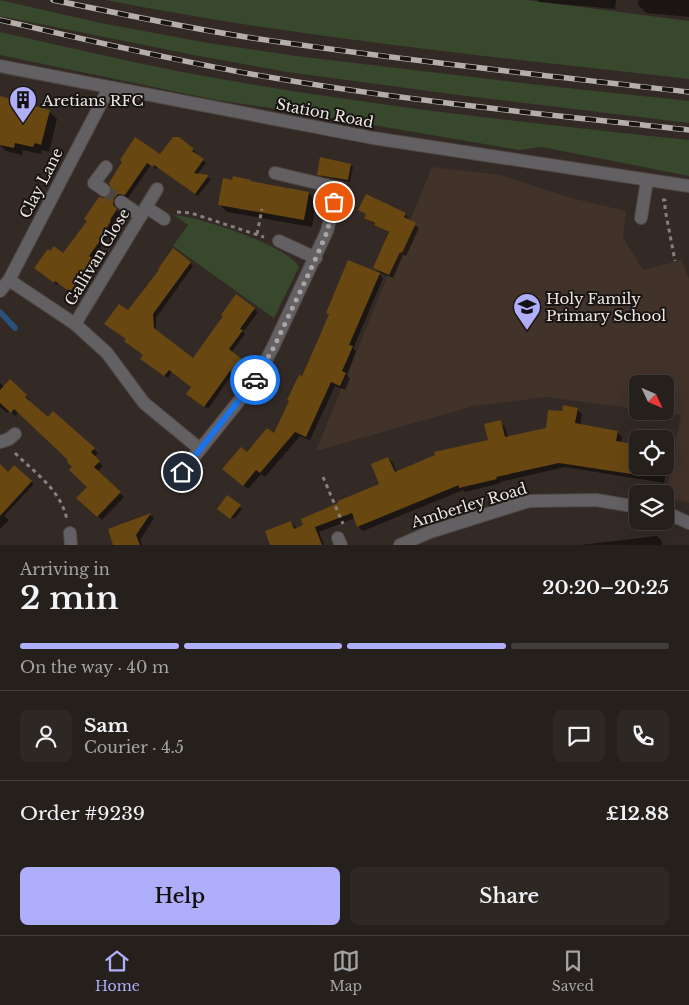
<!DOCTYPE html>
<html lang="en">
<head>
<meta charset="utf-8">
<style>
	:root { --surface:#26201c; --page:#2e2825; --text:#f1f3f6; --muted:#a4a3a3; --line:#423e3b; --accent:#afaefa }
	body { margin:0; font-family:"Libre Baskerville",serif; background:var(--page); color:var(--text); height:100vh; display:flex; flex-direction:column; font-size:19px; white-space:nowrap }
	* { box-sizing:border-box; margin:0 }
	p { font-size:16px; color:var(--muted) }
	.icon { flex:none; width:28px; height:28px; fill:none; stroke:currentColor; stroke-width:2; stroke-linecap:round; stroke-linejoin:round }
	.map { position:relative; height:545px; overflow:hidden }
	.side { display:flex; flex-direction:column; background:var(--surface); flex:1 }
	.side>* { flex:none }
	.needle { width:32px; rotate:134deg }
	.fabs { position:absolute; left:629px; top:375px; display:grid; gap:10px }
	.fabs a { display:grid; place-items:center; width:45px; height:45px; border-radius:8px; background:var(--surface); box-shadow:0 5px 20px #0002,0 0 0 1px var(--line); font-size:25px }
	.pin { position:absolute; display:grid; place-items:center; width:42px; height:42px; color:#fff; margin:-21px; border:2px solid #fff; border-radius:50%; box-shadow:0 1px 5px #0007 }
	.courier { position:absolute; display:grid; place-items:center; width:50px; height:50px; margin:-25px; border:4px solid #1a73e8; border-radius:50%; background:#fff; color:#222; box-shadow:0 1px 6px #0007 }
	.overview em { font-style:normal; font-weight:600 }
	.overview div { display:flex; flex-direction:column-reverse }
	.overview { display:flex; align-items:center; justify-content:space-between; height:85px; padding:0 20px }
	h1 { font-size:32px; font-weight:600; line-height:38px }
	.bar { display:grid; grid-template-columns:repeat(4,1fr); gap:8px 5px; align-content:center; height:60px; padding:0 20px }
	.bar i { height:6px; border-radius:4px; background:var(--line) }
	.bar .current { background:var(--accent) }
	.bar p { grid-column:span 4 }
	.line { display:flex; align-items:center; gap:12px; padding:0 20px; border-top:1px solid var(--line) }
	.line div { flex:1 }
	.round { display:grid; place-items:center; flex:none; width:52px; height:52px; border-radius:8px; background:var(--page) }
	.action { display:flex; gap:10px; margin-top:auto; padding:10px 20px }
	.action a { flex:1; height:58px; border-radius:8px; background:var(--accent); color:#111; font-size:20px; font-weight:600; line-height:58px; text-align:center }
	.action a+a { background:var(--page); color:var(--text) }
	.menu { display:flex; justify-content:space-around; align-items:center; height:70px; border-top:1px solid var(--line); background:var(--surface); font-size:14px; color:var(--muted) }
	.menu a { display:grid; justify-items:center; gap:2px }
	.menu .current { color:var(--accent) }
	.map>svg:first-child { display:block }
	.built { fill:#41322a }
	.green { fill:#37482c }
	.shadow { fill:#0007 }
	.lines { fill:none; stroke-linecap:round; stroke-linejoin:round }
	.stream { stroke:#29517a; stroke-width:5.5 }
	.building { fill:#684711 }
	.minor-tunnel { stroke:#4f4642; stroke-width:12; stroke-dasharray:12 6; stroke-linecap:butt }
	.minor-casing { stroke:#514844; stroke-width:14 }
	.path { stroke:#87807c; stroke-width:3; stroke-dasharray:4 4; stroke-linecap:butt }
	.minor { stroke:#626063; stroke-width:12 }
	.rail-casing { stroke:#b5aeaa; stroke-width:5.5 }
	.rail { stroke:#181412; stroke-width:4; stroke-dasharray:11; stroke-linecap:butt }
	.done { stroke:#aca5a2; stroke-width:5; stroke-dasharray:0 9 }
	.route { stroke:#1a73e8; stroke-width:6 }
	.labels { text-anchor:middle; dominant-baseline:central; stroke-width:4; stroke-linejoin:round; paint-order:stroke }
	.poi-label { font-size:15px; fill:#ede7e4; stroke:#181412; text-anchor:start }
	.street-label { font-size:15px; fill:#ede7e4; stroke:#181412 }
</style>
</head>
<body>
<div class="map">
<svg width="689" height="545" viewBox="0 0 689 545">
	<rect width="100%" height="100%" fill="#332a26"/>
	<polygon class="built" points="432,167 501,175 571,198 626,211 623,238 643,270 682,260 689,279 689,503 665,498 681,415 655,411 665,411 665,384 638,384 637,409 546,397 474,406 316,451"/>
	<g class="green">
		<polygon points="0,0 101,23 208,43 296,56 530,84 689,101 689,123 458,95 287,72 199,56 0,16"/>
		<path d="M106,0H527L689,21V79C494,57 298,38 106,0Z"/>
		<path d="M0,32C59,45 118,59 177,71C346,103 518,122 689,140V176L542,147L519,150L315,115L211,99L0,55Z"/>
		<path d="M174,215C199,217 287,245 299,267L274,318L173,246L188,225Z"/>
	</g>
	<g class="shadow">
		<polygon points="537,0 616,0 615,9 539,2"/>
		<polygon points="639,0 689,0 689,17 646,13 638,5"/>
		<polygon points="0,98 49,111 57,119 49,152 42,150 41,154 23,150 22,155 6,151 0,145"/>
		<polygon points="193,149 196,152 195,154 206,163 197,175 208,177 211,179 198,196 158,167 156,169 151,165 128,198 121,197 117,201 116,209 120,213 112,224 113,225 106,236 107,238 92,260 96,263 74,294 59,283 57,285 38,271 64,255 104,199 111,196 123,162"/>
		<polygon points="351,165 353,167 350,182 321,176 318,174"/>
		<polygon points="250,181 252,183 309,193 316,201 312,227 227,212 219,204"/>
		<polygon points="360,210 405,214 408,218 407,220 419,228 406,256 403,255 393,278 379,272 375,268 389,233 370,221 366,218 367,215"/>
		<polygon points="190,263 193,266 156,318 156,331 193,360 225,317 236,296 258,312 243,332 245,334 231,353 246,365 237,376 233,373 208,409 191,397 193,387 172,372 168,378 145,362 145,355 128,312"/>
		<polygon points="379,274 383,278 353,349 356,351 347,375 350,378 345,390 335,386 310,440 300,436 265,477 261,474 248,489 228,473 247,453 274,435 302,378"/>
		<polygon points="10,381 30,400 28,402 48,419 53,413 98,453 94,457 103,466 97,472 124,497 102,520 78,498 88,487 70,460 19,412 15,416 10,411 7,413 0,407 0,383 4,387"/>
		<polygon points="577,409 582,414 580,426 617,432 622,437 621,443 638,466 665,466 665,451 669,455 664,483 565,467 500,482 501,483 465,492 463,490 363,531 358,526 355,518 319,532 324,545 272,545 291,522 297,529 380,485 388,458 393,463 397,472 489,440 500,422 505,427 508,437 547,430 563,412"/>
		<polygon points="14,467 34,484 4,516 9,520 0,529 0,483"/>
		<polygon points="227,497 242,509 235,518 230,518"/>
		<polygon points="150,515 154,518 140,540 142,545 115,545 110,530"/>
		<polygon points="657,536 662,541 662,545 580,545"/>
	</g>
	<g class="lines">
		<polyline class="stream" points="0,312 15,328"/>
	</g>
	<g class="building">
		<polygon points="0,96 50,110 41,145 35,143 33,147 15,143 14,148 0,145"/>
		<polygon points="135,137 160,154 173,137 179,137 194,149 192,151 204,159 194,173 209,175 195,194 154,165 153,167 147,163 125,195 118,194 114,198 113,205 117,209 110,220 111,221 104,232 105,234 89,256 94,259 70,292 55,281 54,283 34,268 48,249 50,251 54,246 63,253 87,221 84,219 99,197 104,198 110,195 112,190 109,183 122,162 120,160"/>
		<polygon points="320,157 351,164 348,180 317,175"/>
		<polygon points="233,176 251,180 250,181 309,192 304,220 218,205 223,178 232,180"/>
		<polygon points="366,194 406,213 404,217 416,223 402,253 400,252 389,275 373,268 389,232 374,225 375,223 364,218 366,214 358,210"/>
		<polygon points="173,248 191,262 153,314 154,328 193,358 223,316 221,315 236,294 255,308 240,329 243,330 229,349 244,361 233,374 230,371 204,407 186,394 191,387 169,370 164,376 140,359 143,355 124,341 126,339 104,324 119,304 128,310 159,270 158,269"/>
		<polygon points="348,260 380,273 349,345 353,346 342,371 346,373 340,386 331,382 306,437 295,432 260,473 256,470 243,486 222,469 241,447 247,452 267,428 274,433 289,401 287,400 299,375 302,376 321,333 329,314 326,313"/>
		<polygon points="10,379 27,395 25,397 48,417 53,411 95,448 91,452 100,461 94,467 121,492 97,517 76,498 87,487 69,470 72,467 67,462 68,460 14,409 11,413 0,403 0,390"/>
		<polygon points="563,405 578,408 575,423 618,431 616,441 638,445 638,475 559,463 496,477 497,479 459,488 459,485 357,527 352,513 315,527 322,545 270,545 265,531 291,521 294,529 303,525 301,519 338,503 338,501 379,484 371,464 388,457 395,472 435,455 434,452 488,440 484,424 501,420 505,437 546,428 548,410 562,411"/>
		<polygon points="0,464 8,472 14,465 32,481 0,516"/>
		<polygon points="227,495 241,505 230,519 217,509"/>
		<polygon points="151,513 136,535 140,545 113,545 108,529"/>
	</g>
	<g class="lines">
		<polyline class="minor-tunnel" points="104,190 121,202"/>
		<defs>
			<g id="minor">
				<polyline points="0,66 373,138 689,186"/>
				<polyline points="104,190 94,183 106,167"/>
				<polyline points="121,202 141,216"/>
				<polyline points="146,207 164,219"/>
				<polyline points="641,218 647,180"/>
				<polyline points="279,241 316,258"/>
				<polyline points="9,280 75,324 107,353 144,403 200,449"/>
				<polyline points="0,291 9,280 109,88"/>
				<polyline points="75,324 157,189"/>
				<polyline points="0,442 9,439 15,434"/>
				<polyline points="182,472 255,381 273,347 327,231 338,188 275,173"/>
				<polyline points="665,512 689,523"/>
				<polyline points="70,533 71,545"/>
				<polyline points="338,538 341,545"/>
				<polyline points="400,545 430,532 529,501 596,500 638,507"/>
			</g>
		</defs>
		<use href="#minor" class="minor-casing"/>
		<g class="path">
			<polyline points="662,200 665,200 665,209 675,261"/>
			<polyline points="177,212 191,213 264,237"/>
			<polyline points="257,234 262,209"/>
			<path d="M15,453C36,474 61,490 67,520"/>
			<polyline points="323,477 343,524"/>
		</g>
		<use href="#minor" class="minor"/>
		<defs>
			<g id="rail">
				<path d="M53,0C117,13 181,27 246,37C393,59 541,75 689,92"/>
				<path d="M0,20C83,39 167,59 251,74C396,100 543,114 689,130"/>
			</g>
		</defs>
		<use href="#rail" class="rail-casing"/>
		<use href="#rail" class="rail"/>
	</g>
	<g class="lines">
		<polyline class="done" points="255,380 274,347 316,258 327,232 334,202"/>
		<polyline class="route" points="182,472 255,380"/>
	</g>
	<defs>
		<symbol id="building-pin" viewBox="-11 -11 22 30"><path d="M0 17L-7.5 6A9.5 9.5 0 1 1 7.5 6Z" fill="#afaefa" stroke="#181412"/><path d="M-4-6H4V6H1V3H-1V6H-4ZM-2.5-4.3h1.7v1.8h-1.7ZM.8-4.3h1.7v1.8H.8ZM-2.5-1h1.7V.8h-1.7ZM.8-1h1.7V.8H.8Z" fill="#111"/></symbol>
		<symbol id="school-pin" viewBox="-11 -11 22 30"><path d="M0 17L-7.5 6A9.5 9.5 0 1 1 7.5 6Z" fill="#afaefa" stroke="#181412"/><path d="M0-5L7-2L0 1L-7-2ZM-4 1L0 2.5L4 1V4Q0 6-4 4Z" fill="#111"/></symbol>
	</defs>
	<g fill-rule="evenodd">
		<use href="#building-pin" x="7" y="84" width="32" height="43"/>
		<use href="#school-pin" x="511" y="291" width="32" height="43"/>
	</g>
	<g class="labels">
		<g class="poi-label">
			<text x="42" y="100">Aretians RFC</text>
			<text x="546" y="298">Holy Family<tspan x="546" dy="17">Primary School</tspan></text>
		</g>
		<g class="street-label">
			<text transform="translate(325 113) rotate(11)">Station Road</text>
			<text transform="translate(41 183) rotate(-63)">Clay Lane</text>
			<text transform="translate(97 257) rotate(-59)">Gallivan Close</text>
			<text transform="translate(469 505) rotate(-17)">Amberley Road</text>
		</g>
	</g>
</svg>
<div class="fabs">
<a><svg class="needle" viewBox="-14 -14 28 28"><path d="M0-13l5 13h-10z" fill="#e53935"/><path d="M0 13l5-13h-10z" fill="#a4a3a3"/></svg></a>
<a><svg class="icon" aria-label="locate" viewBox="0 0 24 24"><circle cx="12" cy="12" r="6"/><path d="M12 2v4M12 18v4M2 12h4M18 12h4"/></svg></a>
<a><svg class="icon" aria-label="layers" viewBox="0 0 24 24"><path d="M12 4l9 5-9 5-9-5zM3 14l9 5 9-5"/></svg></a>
</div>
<div class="pin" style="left:334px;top:202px;background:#ea580c"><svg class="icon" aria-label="bag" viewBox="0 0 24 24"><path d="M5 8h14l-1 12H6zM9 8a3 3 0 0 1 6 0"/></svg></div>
<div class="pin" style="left:182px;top:472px;background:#1f2937"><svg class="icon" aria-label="home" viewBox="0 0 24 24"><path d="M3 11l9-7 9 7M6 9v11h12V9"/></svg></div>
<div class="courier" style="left:255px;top:380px"><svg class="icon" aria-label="car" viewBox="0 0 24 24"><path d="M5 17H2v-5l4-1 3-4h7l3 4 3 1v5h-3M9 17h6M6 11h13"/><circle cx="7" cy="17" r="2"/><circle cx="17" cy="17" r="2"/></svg></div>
</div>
<section class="side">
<div class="overview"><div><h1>2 min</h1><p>Arriving in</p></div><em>20:20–20:25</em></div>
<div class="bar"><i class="current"></i><i class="current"></i><i class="current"></i><i></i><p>On the way · 40 m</p></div>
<div class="line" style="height:90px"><a class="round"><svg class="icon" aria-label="person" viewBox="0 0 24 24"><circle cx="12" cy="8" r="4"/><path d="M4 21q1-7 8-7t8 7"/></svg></a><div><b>Sam</b><p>Courier · 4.5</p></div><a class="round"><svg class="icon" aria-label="chat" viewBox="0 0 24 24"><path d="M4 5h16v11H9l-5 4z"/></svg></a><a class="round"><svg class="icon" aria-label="phone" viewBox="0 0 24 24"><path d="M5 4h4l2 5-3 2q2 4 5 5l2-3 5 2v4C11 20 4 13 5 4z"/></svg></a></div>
<div class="line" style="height:65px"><div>Order #9239</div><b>£12.88</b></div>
<div class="action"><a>Help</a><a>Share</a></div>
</section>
<nav class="menu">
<a class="current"><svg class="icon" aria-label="home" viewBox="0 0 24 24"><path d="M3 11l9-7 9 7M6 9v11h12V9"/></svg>Home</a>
<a><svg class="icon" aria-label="map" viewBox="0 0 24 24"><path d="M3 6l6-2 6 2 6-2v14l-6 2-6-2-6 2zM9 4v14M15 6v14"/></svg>Map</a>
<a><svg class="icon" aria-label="saved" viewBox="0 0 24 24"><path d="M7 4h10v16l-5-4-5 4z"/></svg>Saved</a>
</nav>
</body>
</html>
